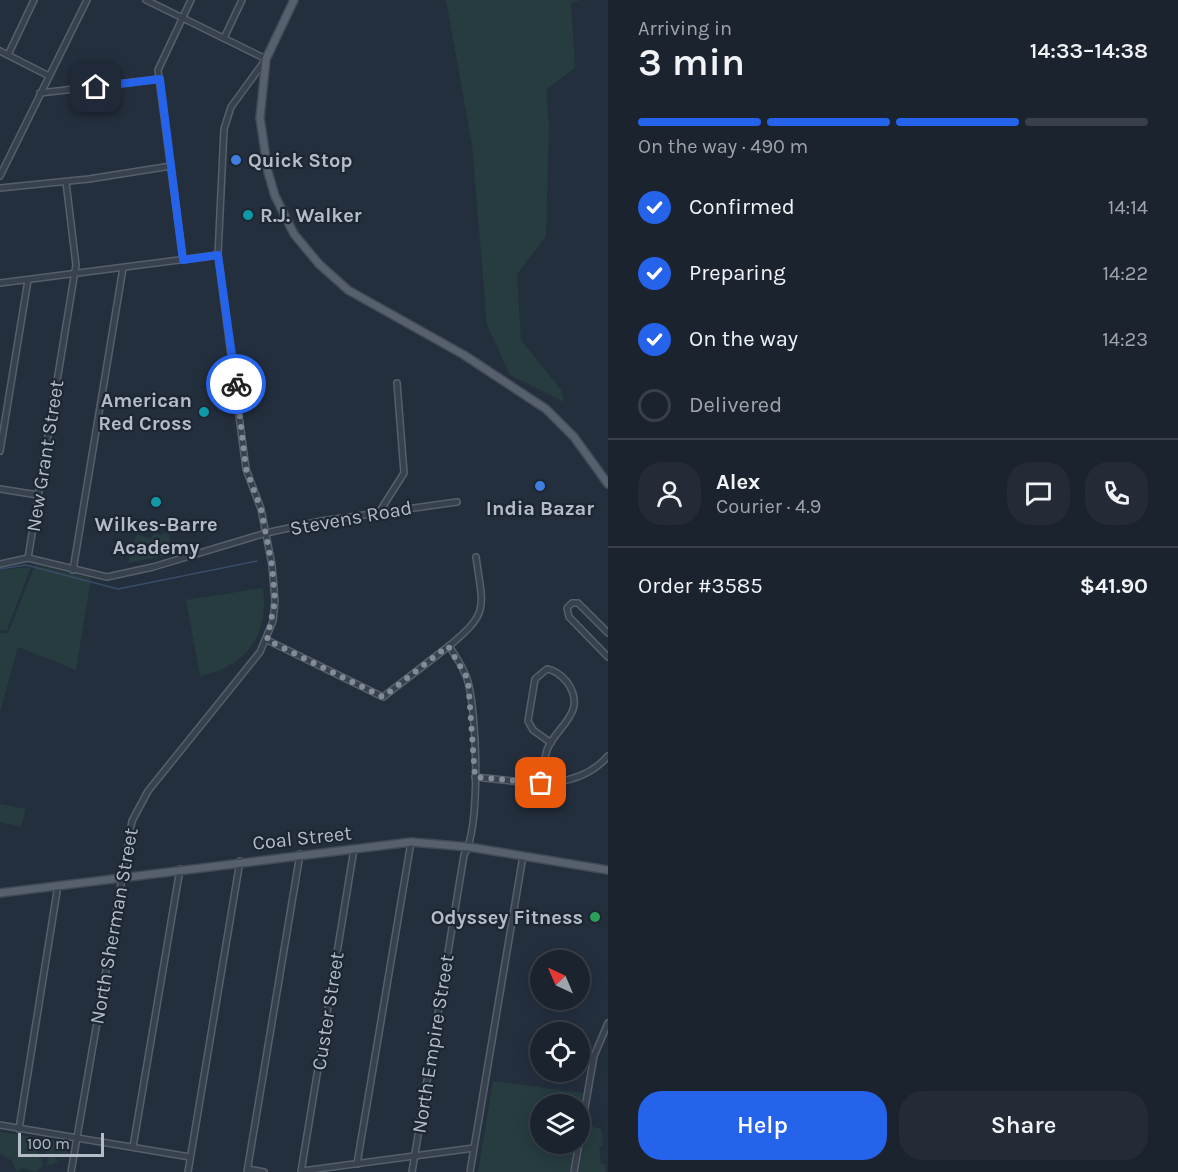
<!DOCTYPE html>
<html lang="en">
<head>
<meta charset="utf-8">
<style>
	:root { --surface:#1b232e; --page:#242b36; --text:#f1f3f6; --muted:#a0a4aa; --line:#39404a; --accent:#2563eb }
	body { margin:0; font-family:Karla,sans-serif; background:var(--page); color:var(--text); height:100vh; display:flex; flex-direction:column; font-size:22px; white-space:nowrap }
	* { box-sizing:border-box; margin:0 }
	p { font-size:20px; color:var(--muted) }
	.icon { flex:none; width:33px; height:33px; fill:none; stroke:currentColor; stroke-width:2; stroke-linecap:round; stroke-linejoin:round }
	.map { position:relative; flex:1; overflow:hidden }
	.details { display:flex; flex-direction:column; background:var(--surface); width:570px }
	.details>* { flex:none }
	.needle { width:39px; rotate:316deg }
	.fabs { position:absolute; left:530px; top:950px; display:grid; gap:12px }
	.fabs a { display:grid; place-items:center; width:60px; height:60px; border-radius:50%; background:var(--surface); box-shadow:0 3px 15px #0003,0 0 0 2px var(--line); font-size:30px }
	.scale { position:absolute; left:18px; bottom:15px; width:86px; box-sizing:border-box; padding-left:6px; border:3px solid #b4bcc9; border-top:0; font-size:16px; line-height:21px; white-space:nowrap; color:#b4bcc9; -webkit-text-stroke:4px #1d2633; paint-order:stroke }
	.pin { position:absolute; display:grid; place-items:center; width:51px; height:51px; color:#fff; margin:-26px; border-radius:12px; box-shadow:0 3px 9px #0006 }
	.courier { position:absolute; display:grid; place-items:center; width:60px; height:60px; margin:-30px; border:4px solid #2563eb; border-radius:50%; background:#fff; color:#222; box-shadow:0 2px 8px #0007 }
	.head em { font-style:normal; font-weight:600 }
	.head div { display:flex; flex-direction:column-reverse }
	.head { display:flex; align-items:center; justify-content:space-between; height:102px; padding:0 30px }
	h1 { font-size:39px; font-weight:600; line-height:45px }
	.bar { display:grid; grid-template-columns:repeat(4,1fr); gap:9px 6px; align-content:center; height:72px; padding:0 30px }
	.bar i { height:8px; border-radius:4px; background:var(--line) }
	.bar .on { background:var(--accent) }
	.bar p { grid-column:span 4 }
	.line { display:flex; align-items:center; gap:15px; padding:0 30px; border-top:2px solid var(--line) }
	.line div { flex:1 }
	.round { display:grid; place-items:center; flex:none; width:63px; height:63px; border-radius:24px; background:var(--page) }
	ol { padding:0 30px; list-style:none }
	li { display:flex; align-items:center; gap:18px; height:66px }
	li p { margin-inline-start:auto }
	li .icon { padding:6px; border-radius:50%; background:var(--accent); color:#fff; stroke-width:4 }
	li:last-child { color:var(--muted) }
	li i { width:33px; height:33px; border:3px solid var(--line); border-radius:50% }
	.action { display:flex; gap:12px; margin-top:auto; padding:12px 30px }
	.action a { flex:1; height:69px; border-radius:24px; background:var(--accent); color:#fff; font-size:24px; font-weight:600; line-height:69px; text-align:center }
	.action a+a { background:var(--page); color:var(--text) }
	main { display:flex; flex:1; min-height:0 }
	.map>svg:first-child { display:block }
	.green { fill:#263c3f }
	.lines { fill:none; stroke-linecap:round; stroke-linejoin:round }
	.stream { stroke:#394c67; stroke-width:1.5 }
	.minor-casing { stroke:#565f6c; stroke-width:8 }
	.major-casing { stroke:#414a57; stroke-width:10 }
	.minor { stroke:#38414e; stroke-width:5 }
	.major { stroke:#56606e; stroke-width:7 }
	.done { stroke:#828b98; stroke-width:6; stroke-dasharray:0 10.8 }
	.route { stroke:#2563eb; stroke-width:8 }
	.shop-dot { fill:#3f7fe0; stroke:#1d2633; stroke-width:2 }
	.culture-dot { fill:#0f9aa8; stroke:#1d2633; stroke-width:2 }
	.leisure-dot { fill:#2e9e5b; stroke:#1d2633; stroke-width:2 }
	.labels { text-anchor:middle; dominant-baseline:central; stroke-width:4.5; stroke-linejoin:round; paint-order:stroke }
	.poi-label { font-size:20px; font-weight:bold; fill:#b4bcc9; stroke:#1d2633; text-anchor:start }
	.street-label { font-size:20px; fill:#b4bcc9; stroke:#1d2633 }
</style>
</head>
<body>
<main>
<div class="map">
<svg width="608" height="1172" viewBox="0 0 608 1172">
	<rect width="100%" height="100%" fill="#242f3e"/>
	<g class="green">
		<polygon points="446,0 580,0 571,3 575,68 546,90 549,124 546,236 517,274 521,340 561,390 564,402 510,375 487,325 472,145"/>
		<polygon points="168,532 173,554 128,563 137,534 151,539 154,533 160,535"/>
		<polygon points="35,565 91,578 76,670 18,647 0,712 0,633 8,633"/>
		<polygon points="31,567 7,630 0,630 0,570"/>
		<path d="M263,588C269,636 246,666 200,676L186,600Z"/>
		<polygon points="0,804 26,809 21,827 0,822"/>
		<polygon points="493,1081 583,1093 579,1118 579,1104 540,1104 540,1143 575,1143 570,1172 478,1172"/>
		<polygon points="590,1126 601,1129 603,1146 599,1147 601,1164 605,1164 606,1172 578,1172 585,1129"/>
		<polygon points="0,1132 33,1137 43,1165 37,1172 22,1168 17,1172 12,1161 0,1153"/>
		<polygon points="38,1138 67,1143 68,1154 61,1159 57,1153 54,1156 58,1161 52,1165 46,1164 49,1160 45,1148 39,1147"/>
	</g>
	<g class="lines">
		<polyline class="stream" points="0,569 26,565 118,589 257,561"/>
		<defs>
			<g id="minor">
				<polyline points="224,38 242,0"/>
				<polyline points="0,51 49,76"/>
				<polyline points="8,55 34,0"/>
				<polyline points="40,93 160,79"/>
				<polyline points="0,176 87,0"/>
				<polyline points="0,188 89,179 171,166"/>
				<polyline points="183,260 158,70 191,0"/>
				<polyline points="0,283 218,255"/>
				<polyline points="0,451 28,280"/>
				<polyline points="0,489 38,495"/>
				<polyline points="380,511 404,473 397,383"/>
				<polyline points="28,558 76,265 66,182"/>
				<polyline points="0,564 28,558 107,577 153,567 266,533 321,521 457,502"/>
				<polyline points="73,570 123,268"/>
				<polyline points="608,633 578,603 572,603 567,608 569,617 608,657"/>
				<path d="M267,640L383,697L449,646C456,657 465,669 468,682C477,715 481,827 464,855L412,1172"/>
				<path d="M449,646C490,612 483,608 476,557"/>
				<path d="M475,777C521,781 574,795 608,756"/>
				<path d="M541,783C543,772 544,760 547,750C555,727 589,713 567,682C562,676 555,670 547,669L535,679L528,721L533,730L551,743"/>
				<polyline points="0,1125 190,1157"/>
				<polyline points="19,1129 58,885"/>
				<polyline points="579,1142 594,1056 608,1023"/>
				<polyline points="133,1147 180,869"/>
				<polyline points="357,1164 411,842"/>
				<polyline points="248,1169 264,1172"/>
				<polyline points="302,1171 474,1148"/>
				<polyline points="71,1172 132,821 148,791 260,652 273,621 275,601 272,565 261,509 246,469 218,255 224,129 231,107 266,59 146,0"/>
				<polyline points="188,1172 240,861"/>
				<polyline points="247,1172 300,854"/>
				<polyline points="301,1172 354,849"/>
				<polyline points="470,1172 523,856"/>
				<polyline points="574,1172 579,1143"/>
			</g>
			<g id="major">
				<polyline points="294,0 266,59 260,118 268,172 275,196 294,234 319,264 348,290 464,355 546,409 574,437 608,484"/>
				<polyline points="0,893 411,842 469,847 608,870"/>
			</g>
		</defs>
		<use href="#minor" class="minor-casing"/>
		<use href="#major" class="major-casing"/>
		<use href="#minor" class="minor"/>
		<use href="#major" class="major"/>
	</g>
	<g class="lines">
		<polyline class="done" points="236,384 246,469 261,509 272,566 275,601 267,640 383,697 448,646 468,679 475,777 541,783"/>
		<polyline class="route" points="96,87 160,79 183,260 218,255 236,384"/>
	</g>
	<g class="shop-dot">
		<circle cx="236" cy="160" r="6"/>
		<circle cx="540" cy="486" r="6"/>
	</g>
	<g class="culture-dot">
		<circle cx="248" cy="215" r="6"/>
		<circle cx="204" cy="412" r="6"/>
		<circle cx="156" cy="502" r="6"/>
	</g>
	<circle class="leisure-dot" cx="595" cy="917" r="6"/>
	<g class="labels">
		<g class="poi-label">
			<text x="248" y="160">Quick Stop</text>
			<text x="260" y="215">R.J. Walker</text>
			<text x="192" y="400" text-anchor="end">American<tspan x="192" dy="23">Red Cross</tspan></text>
			<text x="540" y="508" text-anchor="middle">India Bazar</text>
			<text x="156" y="524" text-anchor="middle">Wilkes-Barre<tspan x="156" dy="23">Academy</tspan></text>
			<text x="583" y="917" text-anchor="end">Odyssey Fitness</text>
		</g>
		<g class="street-label">
			<text transform="translate(45 456) rotate(-81)">New Grant Street</text>
			<text transform="translate(351 518) rotate(-10)">Stevens Road</text>
			<text transform="translate(302 838) rotate(-6)">Coal Street</text>
			<text transform="translate(114 926) rotate(-80)">North Sherman Street</text>
			<text transform="translate(328 1011) rotate(-81)">Custer Street</text>
			<text transform="translate(433 1044) rotate(-81)">North Empire Street</text>
		</g>
	</g>
</svg>
<div class="fabs">
<a><svg class="needle" viewBox="-14 -14 28 28"><path d="M0-13l5 13h-10z" fill="#e53935"/><path d="M0 13l5-13h-10z" fill="#a0a4aa"/></svg></a>
<a><svg class="icon" aria-label="locate" viewBox="0 0 24 24"><circle cx="12" cy="12" r="6"/><path d="M12 2v4M12 18v4M2 12h4M18 12h4"/></svg></a>
<a><svg class="icon" aria-label="layers" viewBox="0 0 24 24"><path d="M12 4l9 5-9 5-9-5zM3 14l9 5 9-5"/></svg></a>
</div>
<div class="scale">100 m</div>
<div class="pin" style="left:541px;top:783px;background:#ea580c"><svg class="icon" aria-label="bag" viewBox="0 0 24 24"><path d="M5 8h14l-1 12H6zM9 8a3 3 0 0 1 6 0"/></svg></div>
<div class="pin" style="left:96px;top:87px;background:#1f2937"><svg class="icon" aria-label="home" viewBox="0 0 24 24"><path d="M3 11l9-7 9 7M6 9v11h12V9"/></svg></div>
<div class="courier" style="left:236px;top:384px"><svg class="icon" aria-label="bike" viewBox="0 0 24 24"><circle cx="6" cy="16" r="4"/><circle cx="18" cy="16" r="4"/><path d="M6 16l4-8h5l3 8M10 8l3 8H6M13 5h3"/></svg></div>
</div>
<section class="details">
<div class="head"><div><h1>3 min</h1><p>Arriving in</p></div><em>14:33–14:38</em></div>
<div class="bar"><i class="on"></i><i class="on"></i><i class="on"></i><i></i><p>On the way · 490 m</p></div>
<ol>
<li><svg class="icon" aria-label="check" viewBox="0 0 24 24"><path d="M5 12l5 5 9-10"/></svg>Confirmed<p>14:14</p></li>
<li><svg class="icon" aria-label="check" viewBox="0 0 24 24"><path d="M5 12l5 5 9-10"/></svg>Preparing<p>14:22</p></li>
<li><svg class="icon" aria-label="check" viewBox="0 0 24 24"><path d="M5 12l5 5 9-10"/></svg>On the way<p>14:23</p></li>
<li><i></i>Delivered</li>
</ol>
<div class="line" style="height:108px"><a class="round"><svg class="icon" aria-label="person" viewBox="0 0 24 24"><circle cx="12" cy="8" r="4"/><path d="M4 21q1-7 8-7t8 7"/></svg></a><div><b>Alex</b><p>Courier · 4.9</p></div><a class="round"><svg class="icon" aria-label="chat" viewBox="0 0 24 24"><path d="M4 5h16v11H9l-5 4z"/></svg></a><a class="round"><svg class="icon" aria-label="phone" viewBox="0 0 24 24"><path d="M5 4h4l2 5-3 2q2 4 5 5l2-3 5 2v4C11 20 4 13 5 4z"/></svg></a></div>
<div class="line" style="height:78px"><div>Order #3585</div><b>$41.90</b></div>
<div class="action"><a>Help</a><a>Share</a></div>
</section>
</main>
</body>
</html>
